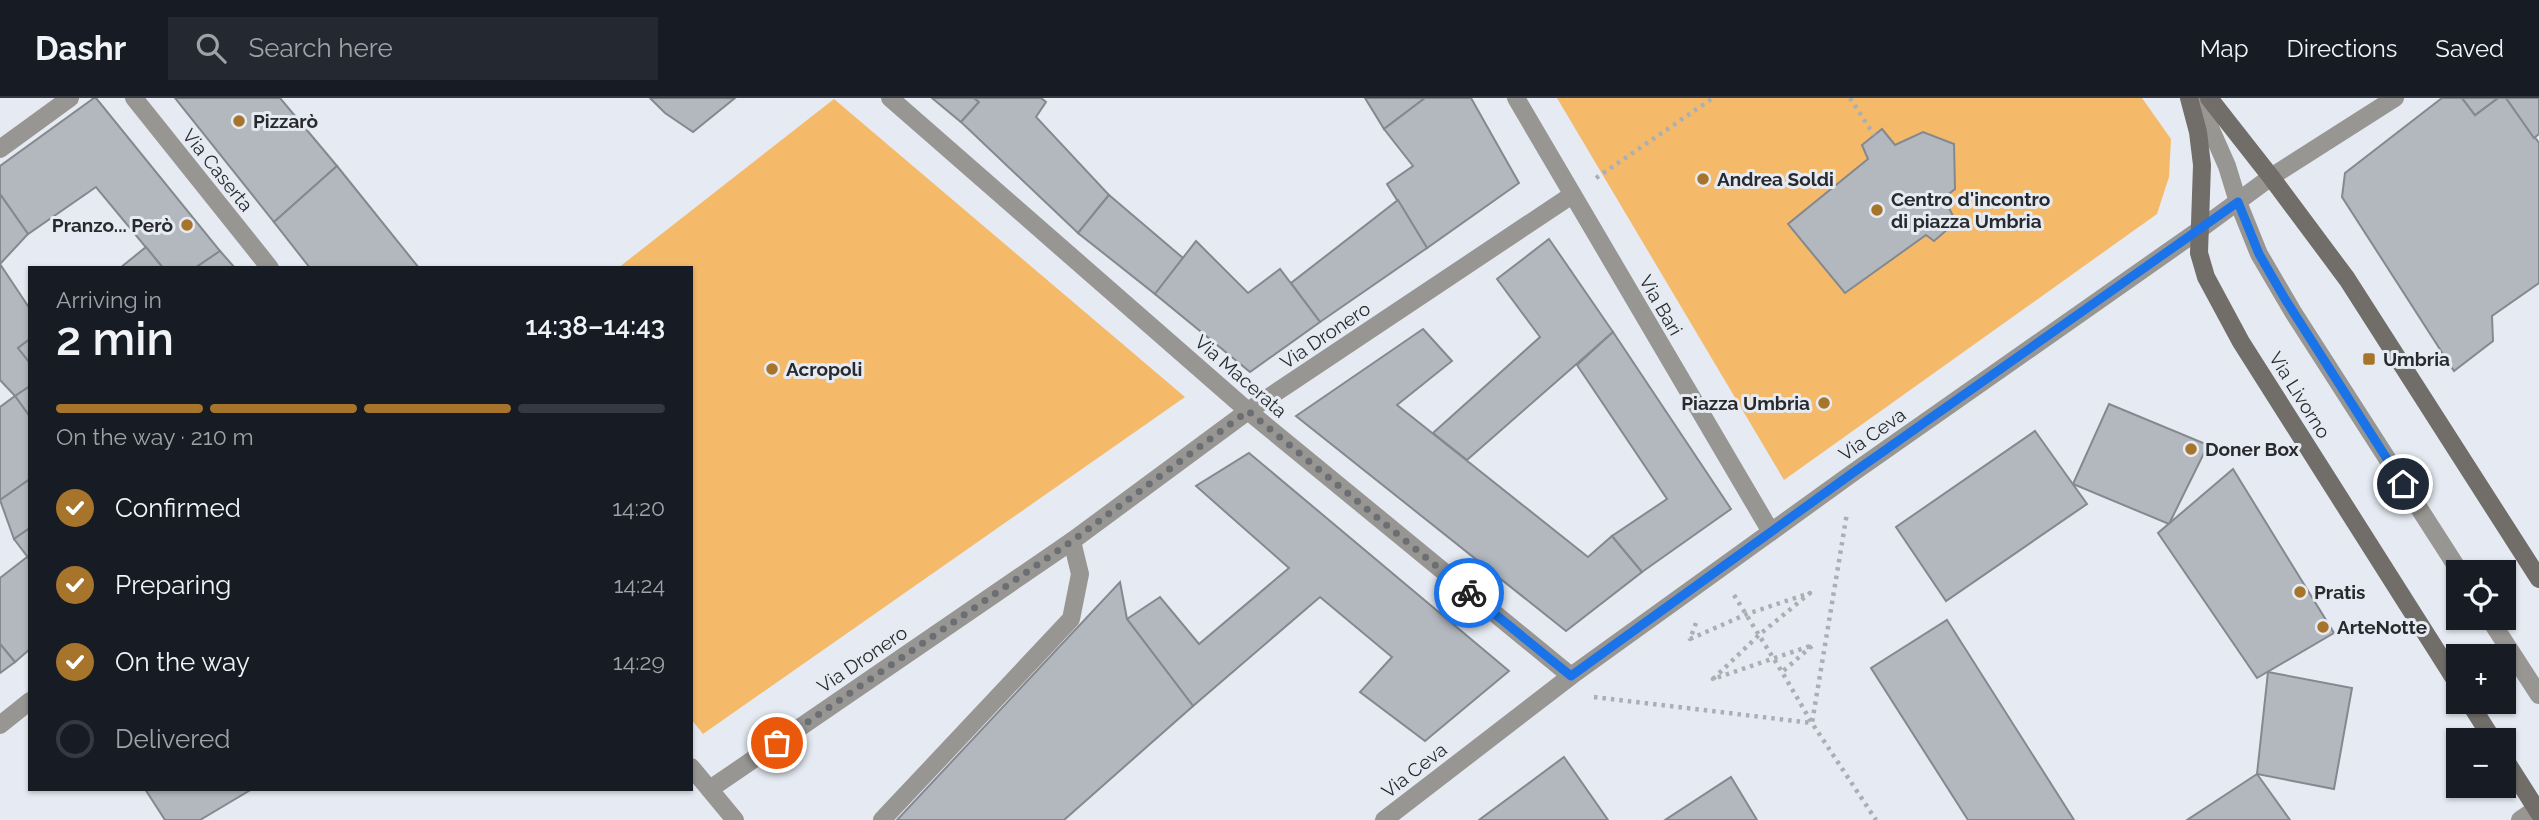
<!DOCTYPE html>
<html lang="en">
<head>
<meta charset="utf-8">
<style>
	:root { --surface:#171b24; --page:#242831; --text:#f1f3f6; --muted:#9ea1a6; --line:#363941; --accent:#a6752b }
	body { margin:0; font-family:Raleway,sans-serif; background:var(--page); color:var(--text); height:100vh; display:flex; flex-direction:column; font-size:26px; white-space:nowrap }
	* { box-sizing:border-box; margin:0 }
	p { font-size:23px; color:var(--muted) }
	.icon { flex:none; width:38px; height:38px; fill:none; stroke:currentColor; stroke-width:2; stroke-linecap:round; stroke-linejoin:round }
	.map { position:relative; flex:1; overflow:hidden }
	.sheet { position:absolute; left:28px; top:168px; width:665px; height:525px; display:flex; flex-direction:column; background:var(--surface); border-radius:0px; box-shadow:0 2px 5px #0004 }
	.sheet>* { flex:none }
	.buttons { position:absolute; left:2446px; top:462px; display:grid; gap:14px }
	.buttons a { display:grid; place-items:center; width:70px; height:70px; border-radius:0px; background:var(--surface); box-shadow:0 2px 5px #0004; font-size:35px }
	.pin { position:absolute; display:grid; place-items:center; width:60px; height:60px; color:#fff; margin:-30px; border:4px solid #fff; border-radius:50%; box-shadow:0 2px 7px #0007 }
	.courier { position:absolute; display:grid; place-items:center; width:70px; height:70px; margin:-35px; border:5px solid #1a73e8; border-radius:50%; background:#fff; color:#222; box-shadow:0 2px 9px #0007 }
	.overview em { font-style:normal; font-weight:600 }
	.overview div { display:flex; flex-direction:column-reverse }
	.overview { display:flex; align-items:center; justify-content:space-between; height:119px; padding:0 28px }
	h1 { font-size:46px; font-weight:600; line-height:52px }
	.bar { display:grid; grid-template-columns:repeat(4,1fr); gap:10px 7px; align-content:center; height:84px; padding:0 28px }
	.bar i { height:9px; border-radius:5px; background:var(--line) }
	.bar .on { background:var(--accent) }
	.bar p { grid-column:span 4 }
	ol { padding:0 28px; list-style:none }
	li { display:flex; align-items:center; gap:21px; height:77px }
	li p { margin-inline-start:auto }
	li .icon { padding:7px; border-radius:50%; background:var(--accent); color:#fff; stroke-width:4 }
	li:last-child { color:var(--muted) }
	li i { width:38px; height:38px; border:4px solid var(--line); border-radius:50% }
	header { display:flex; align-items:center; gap:42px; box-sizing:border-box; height:98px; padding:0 35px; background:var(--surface); border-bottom:2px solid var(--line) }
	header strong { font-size:33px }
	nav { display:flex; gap:38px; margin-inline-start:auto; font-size:24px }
	.search { width:490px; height:63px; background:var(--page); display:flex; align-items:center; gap:18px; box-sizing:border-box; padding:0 24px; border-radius:0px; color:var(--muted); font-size:26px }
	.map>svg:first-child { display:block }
	.green { fill:#f4ba6a }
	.building { fill:#b3b8bf; stroke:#84888f; stroke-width:2 }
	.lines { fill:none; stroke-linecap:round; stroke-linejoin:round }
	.path { stroke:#abafb5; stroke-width:4.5; stroke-dasharray:3.5 5; stroke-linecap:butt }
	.lane { stroke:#989693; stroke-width:18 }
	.street { stroke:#989693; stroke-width:18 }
	.secondary { stroke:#716e69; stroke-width:18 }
	.done { stroke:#6b6e72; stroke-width:7; stroke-dasharray:0 12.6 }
	.route { stroke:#1a73e8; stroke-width:9 }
	.poi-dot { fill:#a6752b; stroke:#e6ebf3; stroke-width:2.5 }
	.labels { text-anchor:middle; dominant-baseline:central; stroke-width:6; stroke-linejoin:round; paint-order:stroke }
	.poi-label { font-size:19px; font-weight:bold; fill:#292a2d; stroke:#e6ebf3; text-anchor:start }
	.street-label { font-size:19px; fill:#292a2d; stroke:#e6ebf3 }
</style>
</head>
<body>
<header>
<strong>Dashr</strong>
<div class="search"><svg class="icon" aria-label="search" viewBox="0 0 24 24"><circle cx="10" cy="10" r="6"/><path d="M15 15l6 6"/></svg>Search here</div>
<nav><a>Map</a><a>Directions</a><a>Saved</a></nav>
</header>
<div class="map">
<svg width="2539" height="722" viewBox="0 0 2539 722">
	<rect width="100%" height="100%" fill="#e6ebf3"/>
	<g class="green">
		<polygon points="1557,0 2142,0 2171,41 2169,79 2157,116 1784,382"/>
		<polygon points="834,1 1185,299 703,636 691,621 691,170 618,170"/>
	</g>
	<g class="building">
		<polygon points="94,0 96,0 220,153 195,170 163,170 96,89 28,136 0,96 0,68"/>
		<polygon points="175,0 280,0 337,68 274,124"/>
		<polygon points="650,0 735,0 693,34 665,15"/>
		<polygon points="932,0 974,0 979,4 961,24"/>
		<polygon points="974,0 1041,0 1046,4 1036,19 1109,97 1078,135 961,24 979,4"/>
		<polygon points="1365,0 1425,0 1384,31"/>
		<polygon points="1425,0 1471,0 1519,85 1427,150 1387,86 1413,68 1384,31"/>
		<polygon points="2442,0 2462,0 2475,17 2498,0 2506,0 2539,45 2539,185 2492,218 2493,243 2454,273 2342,99 2345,75"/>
		<polygon points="2462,0 2498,0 2475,17"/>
		<polygon points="2506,0 2539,0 2539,36 2534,40"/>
		<polygon points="1882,31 1895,47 1923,34 1954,46 1955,91 1944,100 1956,124 1934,143 1926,137 1845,195 1788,126 1868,61 1862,47"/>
		<polygon points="337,68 419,170 310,170 274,124"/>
		<polygon points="0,96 28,136 0,166"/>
		<polygon points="1109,97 1183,160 1155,196 1078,135"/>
		<polygon points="1398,102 1427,150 1320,224 1291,185"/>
		<polygon points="1549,141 1613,234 1467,362 1433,335 1540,239 1497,181"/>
		<polygon points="1196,143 1248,195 1280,171 1320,224 1250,274 1155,196"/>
		<polygon points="146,149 163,170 120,170"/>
		<polygon points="220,153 235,170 195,170"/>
		<polygon points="0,166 30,211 30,241 18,250 30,265 30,288 15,298 0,282"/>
		<polygon points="1423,231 1452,263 1397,307 1588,459 1612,438 1642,474 1566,533 1296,318"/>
		<polygon points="1613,234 1731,411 1642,474 1612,438 1667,401 1577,267"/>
		<polygon points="30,241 30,265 18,250"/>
		<polygon points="30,288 30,319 15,298"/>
		<polygon points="15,298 30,319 30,381 0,403 0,309"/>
		<polygon points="2109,306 2208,347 2169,426 2073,386"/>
		<polygon points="2035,333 2087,406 1946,503 1896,429"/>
		<polygon points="1249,355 1509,573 1425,643 1360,594 1392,559 1320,499 1193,608 1127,521 1160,499 1199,546 1289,470 1196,388"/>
		<polygon points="2233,371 2334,535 2257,580 2158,435"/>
		<polygon points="30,381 30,430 14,441 0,402"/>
		<polygon points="30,430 30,462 14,441"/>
		<polygon points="27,459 30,462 30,551 15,564 0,546 0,480"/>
		<polygon points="1120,484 1127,521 1193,608 1064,722 897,722"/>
		<polygon points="1947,522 2074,722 1968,722 1871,570"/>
		<polygon points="0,546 15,564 0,575"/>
		<polygon points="2268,574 2352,590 2334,691 2257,676"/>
		<polygon points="1564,659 1608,722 1479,722"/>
		<polygon points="2257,676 2290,722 2187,722"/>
		<polygon points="1731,679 1757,722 1665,722"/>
		<polygon points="145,691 252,691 200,722 165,722"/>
	</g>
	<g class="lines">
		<g class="path">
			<polyline points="1850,0 1874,37"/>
			<polyline points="1596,80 1713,0"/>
			<polyline points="1734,497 1782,574"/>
			<polyline points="1696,525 1690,541 1747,516 1810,495 1759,537 1713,581 1813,547 1782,574 1812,625 1876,722"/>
			<polyline points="1594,599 1812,625 1847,415"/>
		</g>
		<g class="lane">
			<polyline points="2197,0 2227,68 2238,104 2259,156 2293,214 2460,474"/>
			<polyline points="2489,520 2539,597"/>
		</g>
		<g class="street">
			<polyline points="134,0 270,170"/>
			<polyline points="890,0 1248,313 1571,578"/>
			<polyline points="1516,0 1771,434"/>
			<polyline points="0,51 70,0"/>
			<polyline points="0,627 30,603"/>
			<polyline points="691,669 735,722"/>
			<polyline points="710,691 1072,443 1248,313 1572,97"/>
			<polyline points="882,722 1071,521 1080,476 1072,443"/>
			<polyline points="1384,722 1571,578 1854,374 2199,132 2271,79 2395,0"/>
			<polyline points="2520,722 2536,711"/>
		</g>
		<g class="secondary">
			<polyline points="2189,0 2198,34 2202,67 2199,155 2206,179 2241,244 2459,588"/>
			<polyline points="2209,0 2271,79 2347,181 2539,481"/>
			<polyline points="2469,604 2493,642"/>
			<polyline points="2504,660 2539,715"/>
		</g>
	</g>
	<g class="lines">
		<polyline class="done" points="777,645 1072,443 1248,313 1469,495"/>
		<polyline class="route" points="1469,495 1571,578 1854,374 2238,104 2259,156 2285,201 2403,386"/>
	</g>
	<g class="poi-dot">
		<circle cx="239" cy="23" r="7"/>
		<circle cx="1703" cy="81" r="7"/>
		<circle cx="1877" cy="112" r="7"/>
		<circle cx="187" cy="127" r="7"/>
		<rect x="2362" y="254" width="14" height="14" rx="3.5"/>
		<circle cx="772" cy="271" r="7"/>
		<circle cx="1824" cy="305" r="7"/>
		<circle cx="2191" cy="351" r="7"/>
		<circle cx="2300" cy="494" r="7"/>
		<circle cx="2323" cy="529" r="7"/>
	</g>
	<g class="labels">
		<g class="poi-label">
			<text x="253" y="23">Pizzarò</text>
			<text x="1717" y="81">Andrea Soldi</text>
			<text x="1891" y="101">Centro d'incontro<tspan x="1891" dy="22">di piazza Umbria</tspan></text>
			<text x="173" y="127" text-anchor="end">Pranzo... Però</text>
			<text x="2383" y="261">Umbria</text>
			<text x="786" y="271">Acropoli</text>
			<text x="1810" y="305" text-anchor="end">Piazza Umbria</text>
			<text x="2205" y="351">Doner Box</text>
			<text x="2314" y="494">Pratis</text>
			<text x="2337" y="529">ArteNotte</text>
		</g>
		<g class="street-label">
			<text transform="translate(218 72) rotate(51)">Via Caserta</text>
			<text transform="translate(1661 207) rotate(60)">Via Bari</text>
			<text transform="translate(1325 237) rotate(-34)">Via Dronero</text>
			<text transform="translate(1241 278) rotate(41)">Via Macerata</text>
			<text transform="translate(2300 297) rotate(58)">Via Livorno</text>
			<text transform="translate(1872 336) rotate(-35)">Via Ceva</text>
			<text transform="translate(862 561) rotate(-34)">Via Dronero</text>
			<text transform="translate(1414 672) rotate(-38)">Via Ceva</text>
		</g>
	</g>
</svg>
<div class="buttons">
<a><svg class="icon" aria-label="locate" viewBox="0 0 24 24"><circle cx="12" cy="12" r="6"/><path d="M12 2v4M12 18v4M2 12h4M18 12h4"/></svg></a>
<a>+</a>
<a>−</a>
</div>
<div class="pin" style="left:777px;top:645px;background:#ea580c"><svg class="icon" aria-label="bag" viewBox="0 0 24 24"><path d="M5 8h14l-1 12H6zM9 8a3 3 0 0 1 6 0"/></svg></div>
<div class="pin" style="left:2403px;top:386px;background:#1f2937"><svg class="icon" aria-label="home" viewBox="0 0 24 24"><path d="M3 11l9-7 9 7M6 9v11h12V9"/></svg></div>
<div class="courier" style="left:1469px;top:495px"><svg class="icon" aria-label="bike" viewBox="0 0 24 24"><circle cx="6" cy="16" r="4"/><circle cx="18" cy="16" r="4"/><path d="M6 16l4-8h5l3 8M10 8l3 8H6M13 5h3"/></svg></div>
<section class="sheet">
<div class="overview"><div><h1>2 min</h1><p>Arriving in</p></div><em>14:38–14:43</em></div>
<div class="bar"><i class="on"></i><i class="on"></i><i class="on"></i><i></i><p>On the way · 210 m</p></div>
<ol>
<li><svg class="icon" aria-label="check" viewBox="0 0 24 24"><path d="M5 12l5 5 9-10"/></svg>Confirmed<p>14:20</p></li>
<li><svg class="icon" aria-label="check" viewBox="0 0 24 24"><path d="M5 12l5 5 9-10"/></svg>Preparing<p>14:24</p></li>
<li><svg class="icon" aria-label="check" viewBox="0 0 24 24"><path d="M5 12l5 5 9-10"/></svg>On the way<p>14:29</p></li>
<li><i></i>Delivered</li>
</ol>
</section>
</div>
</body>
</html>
